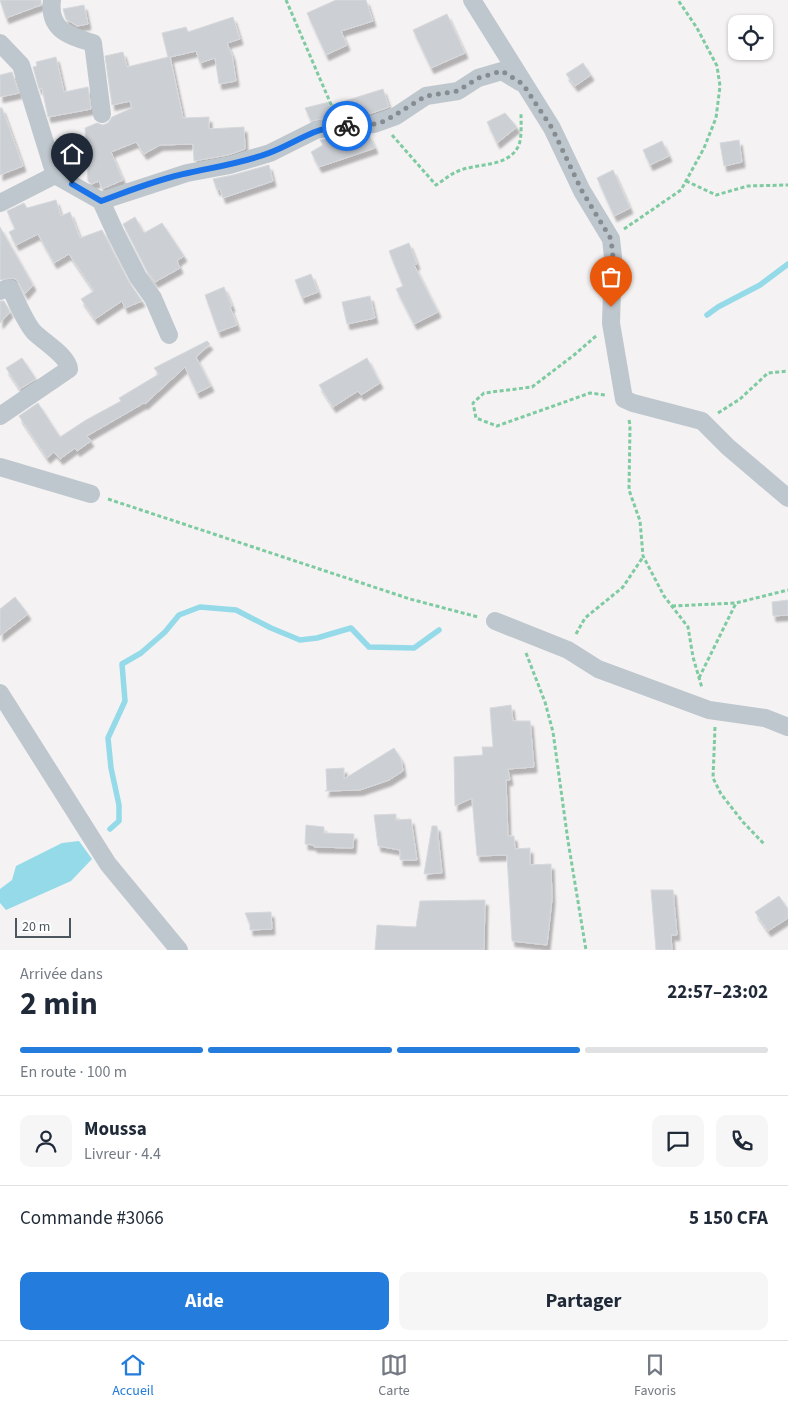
<!DOCTYPE html>
<html lang="fr">
<head>
<meta charset="utf-8">
<style>
	:root { --surface:#fff; --page:#f6f6f7; --text:#1f2937; --muted:#747a83; --line:#e0e1e3; --accent:#247cdc }
	body { margin:0; font-family:"Source Sans 3",sans-serif; background:var(--page); color:var(--text); height:100vh; display:flex; flex-direction:column; font-size:19px; white-space:nowrap }
	* { box-sizing:border-box; margin:0 }
	p { font-size:16px; color:var(--muted) }
	.icon { flex:none; width:28px; height:28px; fill:none; stroke:currentColor; stroke-width:2; stroke-linecap:round; stroke-linejoin:round }
	.map { position:relative; height:950px; overflow:hidden }
	.drawer { display:flex; flex-direction:column; background:var(--surface); flex:1 }
	.drawer>* { flex:none }
	.buttons { position:absolute; left:728px; top:15px; display:grid; gap:10px }
	.buttons a { display:grid; place-items:center; width:45px; height:45px; border-radius:10px; background:var(--surface); box-shadow:0 1px 4px #0004; font-size:25px }
	.scale { position:absolute; left:15px; bottom:12px; width:56px; box-sizing:border-box; padding-left:5px; border:2px solid #4b565f; border-top:0; font-size:14px; line-height:18px; white-space:nowrap; color:#4b565f; -webkit-text-stroke:4px #fff; paint-order:stroke }
	.pin { position:absolute; display:grid; place-items:center; width:42px; height:42px; color:#fff; margin:-51px -21px; border-radius:50% 50% 50% 0; rotate:-45deg; box-shadow:0 0 5px #0007 }
	.pin .icon { rotate:45deg }
	.courier { position:absolute; display:grid; place-items:center; width:50px; height:50px; margin:-25px; border:4px solid #1a73e8; border-radius:50%; background:#fff; color:#222; box-shadow:0 1px 6px #0007 }
	.headline em { font-style:normal; font-weight:700 }
	.headline div { display:flex; flex-direction:column-reverse }
	.headline { display:flex; align-items:center; justify-content:space-between; height:85px; padding:0 20px }
	h1 { font-size:32px; font-weight:700; line-height:38px }
	.bar { display:grid; grid-template-columns:repeat(4,1fr); gap:8px 5px; align-content:center; height:60px; padding:0 20px }
	.bar i { height:6px; border-radius:4px; background:var(--line) }
	.bar .current { background:var(--accent) }
	.bar p { grid-column:span 4 }
	.line { display:flex; align-items:center; gap:12px; padding:0 20px; border-top:1px solid var(--line) }
	.line div { flex:1 }
	.round { display:grid; place-items:center; flex:none; width:52px; height:52px; border-radius:10px; background:var(--page) }
	.primary-button { display:flex; gap:10px; margin-top:auto; padding:10px 20px }
	.primary-button a { flex:1; height:58px; border-radius:10px; background:var(--accent); color:#fff; font-size:20px; font-weight:700; line-height:58px; text-align:center }
	.primary-button a+a { background:var(--page); color:var(--text) }
	.tabs { display:flex; justify-content:space-around; align-items:center; height:70px; border-top:1px solid var(--line); background:var(--surface); font-size:14px; color:var(--muted) }
	.tabs a { display:grid; justify-items:center; gap:2px }
	.tabs .current { color:var(--accent) }
	.map>svg:first-child { display:block }
	.water { fill:#94dae8 }
	.lines { fill:none; stroke-linecap:round; stroke-linejoin:round }
	.stream { stroke:#94dae8; stroke-width:5.5 }
	.building { fill:#cccfd4; stroke:#d7d9dd; filter:url(#shadow) }
	.path { stroke:#7ecba2; stroke-width:3; stroke-dasharray:4 2.5; stroke-linecap:butt }
	.minor { stroke:#bfc7ce; stroke-width:18 }
	.done { stroke:#868d92; stroke-width:5; stroke-dasharray:0 9 }
	.route { stroke:#1a73e8; stroke-width:6 }
</style>
</head>
<body>
<div class="map">
<svg width="788" height="950" viewBox="0 0 788 950">
	<defs>
		<filter id="shadow"><feDropShadow dx="3" dy="5.5" stdDeviation="1" flood-color="#0004"/></filter>
	</defs>
	<rect width="100%" height="100%" fill="#f4f2f2"/>
	<polygon class="water" points="79,841 92,859 71,881 6,910 0,903 0,889 12,880 16,866 62,843"/>
	<g class="lines">
		<g class="stream">
			<polyline points="707,315 718,307 760,285 788,264"/>
			<polyline points="110,829 119,821 119,805 111,768 108,738 125,701 122,664 141,653 165,632 179,615 200,607 236,610 271,628 300,640 317,638 351,628 369,647 414,648 439,630"/>
		</g>
	</g>
	<g class="building">
		<polygon points="0,0 41,0 41,5 6,18"/>
		<polygon points="336,0 366,0 373,21 341,31 347,45 326,55 307,13"/>
		<polygon points="84,5 88,24 77,26 66,19 63,9"/>
		<polygon points="447,14 465,53 431,68 413,30"/>
		<polygon points="233,17 240,39 227,43 232,55 236,81 219,84 215,58 200,63 196,51 170,57 183,118 209,117 209,129 244,127 245,149 228,155 194,161 193,144 160,145 144,154 136,142 111,152 123,180 102,189 99,181 92,184 88,181 85,128 97,123 103,125 108,123 112,117 132,108 130,101 112,105 105,56 123,52 127,67 168,57 162,33 186,27 188,32"/>
		<polygon points="56,57 64,92 88,87 91,109 48,117 42,88 39,89 33,67 37,66 36,62"/>
		<polygon points="583,63 591,75 575,86 566,74"/>
		<polygon points="12,72 19,93 0,97 0,75"/>
		<polygon points="383,89 389,107 372,113 337,116 311,121 305,108 329,102 329,106"/>
		<polygon points="0,108 2,108 23,166 0,175"/>
		<polygon points="505,113 517,127 497,143 487,122"/>
		<polygon points="369,135 375,148 319,167 311,152 323,145 320,140 340,137"/>
		<polygon points="739,140 742,162 724,166 720,143"/>
		<polygon points="662,141 669,156 650,165 643,150"/>
		<polygon points="269,165 273,181 223,198 220,189 217,190 213,179 233,175"/>
		<polygon points="613,170 630,208 614,216 597,178"/>
		<polygon points="56,200 61,216 70,212 80,238 102,230 129,282 142,301 125,308 122,301 95,319 81,299 94,291 69,254 54,263 38,234 16,245 9,232 15,229 7,211 24,203 27,208"/>
		<polygon points="135,217 144,233 162,223 184,256 177,261 180,268 155,282 147,271 123,224"/>
		<polygon points="0,227 33,285 25,294 16,279 11,278 0,280"/>
		<polygon points="409,243 417,264 414,265 438,312 414,324 396,289 403,286 389,251"/>
		<polygon points="311,274 318,292 302,298 295,280"/>
		<polygon points="224,287 232,306 230,307 237,325 218,332 205,295"/>
		<polygon points="370,296 375,318 347,324 342,302"/>
		<polygon points="0,301 4,301 10,312 0,323"/>
		<polygon points="207,341 210,344 196,357 211,386 197,393 185,367 145,404 144,403 87,436 91,441 77,451 75,448 60,459 54,452 47,458 19,416 38,403 60,437 86,420 121,401 119,398 159,374 154,368"/>
		<polygon points="22,358 36,379 20,389 6,368"/>
		<polygon points="367,358 380,383 361,395 358,391 333,407 319,385"/>
		<polygon points="15,597 28,614 0,636 0,609"/>
		<polygon points="788,600 788,615 773,616 772,602"/>
		<polygon points="511,705 513,721 530,721 534,767 508,769 510,780 506,780 508,836 514,836 515,849 530,848 530,865 551,864 552,899 547,945 512,941 507,855 477,856 472,798 455,806 454,757 483,755 482,747 493,747 490,708"/>
		<polygon points="394,748 401,759 403,771 389,780 360,790 325,791 327,790 326,769 344,768 344,779"/>
		<polygon points="396,814 396,820 411,819 417,860 400,860 400,850 378,846 374,815"/>
		<polygon points="306,825 324,827 324,833 354,834 353,848 314,847 314,845 305,844"/>
		<polygon points="432,826 437,826 442,873 424,874"/>
		<polygon points="651,890 673,890 677,935 671,935 672,950 656,950"/>
		<polygon points="779,896 788,909 788,918 768,931 755,912"/>
		<polygon points="485,900 484,950 375,950 377,925 416,927 420,901"/>
		<polygon points="271,912 272,929 250,930 250,924 245,913"/>
	</g>
	<g class="lines">
		<g class="path">
			<polyline points="286,0 333,109"/>
			<path d="M392,135L436,185C443,181 449,175 456,172C476,162 508,169 519,145C522,136 521,122 521,113"/>
			<polyline points="686,181 716,195 748,186 788,185"/>
			<polyline points="624,229 681,190 704,148 716,118 720,86 717,66 697,28 678,0"/>
			<polyline points="596,336 574,355 532,387 484,393 473,403 476,418 497,426 590,393 605,395"/>
			<polyline points="718,413 740,399 768,373 788,371"/>
			<polyline points="629,420 630,425 629,490 640,521 643,556 664,596 688,627 693,657 702,688"/>
			<polyline points="108,499 410,599 478,617"/>
			<polyline points="672,606 736,603"/>
			<polyline points="576,634 585,618 623,587 643,557"/>
			<polyline points="526,653 545,702 553,732 568,841 586,950"/>
			<polyline points="699,678 736,603 788,590"/>
			<polyline points="715,727 713,778 721,794 743,822 765,845"/>
		</g>
		<g class="minor">
			<path d="M52,0C48,31 70,36 93,43L102,114"/>
			<polyline points="472,0 552,128 582,191 611,239 613,257 611,323 624,399 633,403 702,421 728,447 788,498"/>
			<polyline points="0,43 21,65 55,175 101,201 116,234 138,277 153,298 169,335"/>
			<polyline points="101,201 187,173 230,165 270,153 316,130 339,126 374,124 396,116 426,96 458,91 478,78 502,71 520,82"/>
			<polyline points="0,203 55,175"/>
			<path d="M0,291L10,288C16,299 26,325 35,333C44,342 68,356 69,369L0,416"/>
			<polyline points="0,467 91,494"/>
			<polyline points="495,621 568,650 598,669 709,710 765,718 788,727"/>
			<polyline points="0,693 108,864 179,950"/>
		</g>
	</g>
	<g class="lines">
		<polyline class="done" points="347,126 374,124 385,121 426,96 458,91 478,78 502,71 523,84 538,107 552,128 582,191 611,239 613,257 611,307"/>
		<path class="route" d="M72,184L101,201C129,191 158,179 188,173C215,167 243,163 269,153C296,143 317,125 347,126"/>
	</g>
</svg>
<div class="buttons">
<a><svg class="icon" aria-label="locate" viewBox="0 0 24 24"><circle cx="12" cy="12" r="6"/><path d="M12 2v4M12 18v4M2 12h4M18 12h4"/></svg></a>
</div>
<div class="scale">20 m</div>
<div class="pin" style="left:611px;top:307px;background:#ea580c"><svg class="icon" aria-label="bag" viewBox="0 0 24 24"><path d="M5 8h14l-1 12H6zM9 8a3 3 0 0 1 6 0"/></svg></div>
<div class="pin" style="left:72px;top:184px;background:#1f2937"><svg class="icon" aria-label="home" viewBox="0 0 24 24"><path d="M3 11l9-7 9 7M6 9v11h12V9"/></svg></div>
<div class="courier" style="left:347px;top:126px"><svg class="icon" aria-label="bike" viewBox="0 0 24 24"><circle cx="6" cy="16" r="4"/><circle cx="18" cy="16" r="4"/><path d="M6 16l4-8h5l3 8M10 8l3 8H6M13 5h3"/></svg></div>
</div>
<section class="drawer">
<div class="headline"><div><h1>2 min</h1><p>Arrivée dans</p></div><em>22:57–23:02</em></div>
<div class="bar"><i class="current"></i><i class="current"></i><i class="current"></i><i></i><p>En route · 100 m</p></div>
<div class="line" style="height:90px"><a class="round"><svg class="icon" aria-label="person" viewBox="0 0 24 24"><circle cx="12" cy="8" r="4"/><path d="M4 21q1-7 8-7t8 7"/></svg></a><div><b>Moussa</b><p>Livreur · 4.4</p></div><a class="round"><svg class="icon" aria-label="chat" viewBox="0 0 24 24"><path d="M4 5h16v11H9l-5 4z"/></svg></a><a class="round"><svg class="icon" aria-label="phone" viewBox="0 0 24 24"><path d="M5 4h4l2 5-3 2q2 4 5 5l2-3 5 2v4C11 20 4 13 5 4z"/></svg></a></div>
<div class="line" style="height:65px"><div>Commande #3066</div><b>5 150 CFA</b></div>
<div class="primary-button"><a>Aide</a><a>Partager</a></div>
</section>
<nav class="tabs">
<a class="current"><svg class="icon" aria-label="home" viewBox="0 0 24 24"><path d="M3 11l9-7 9 7M6 9v11h12V9"/></svg>Accueil</a>
<a><svg class="icon" aria-label="map" viewBox="0 0 24 24"><path d="M3 6l6-2 6 2 6-2v14l-6 2-6-2-6 2zM9 4v14M15 6v14"/></svg>Carte</a>
<a><svg class="icon" aria-label="saved" viewBox="0 0 24 24"><path d="M7 4h10v16l-5-4-5 4z"/></svg>Favoris</a>
</nav>
</body>
</html>
